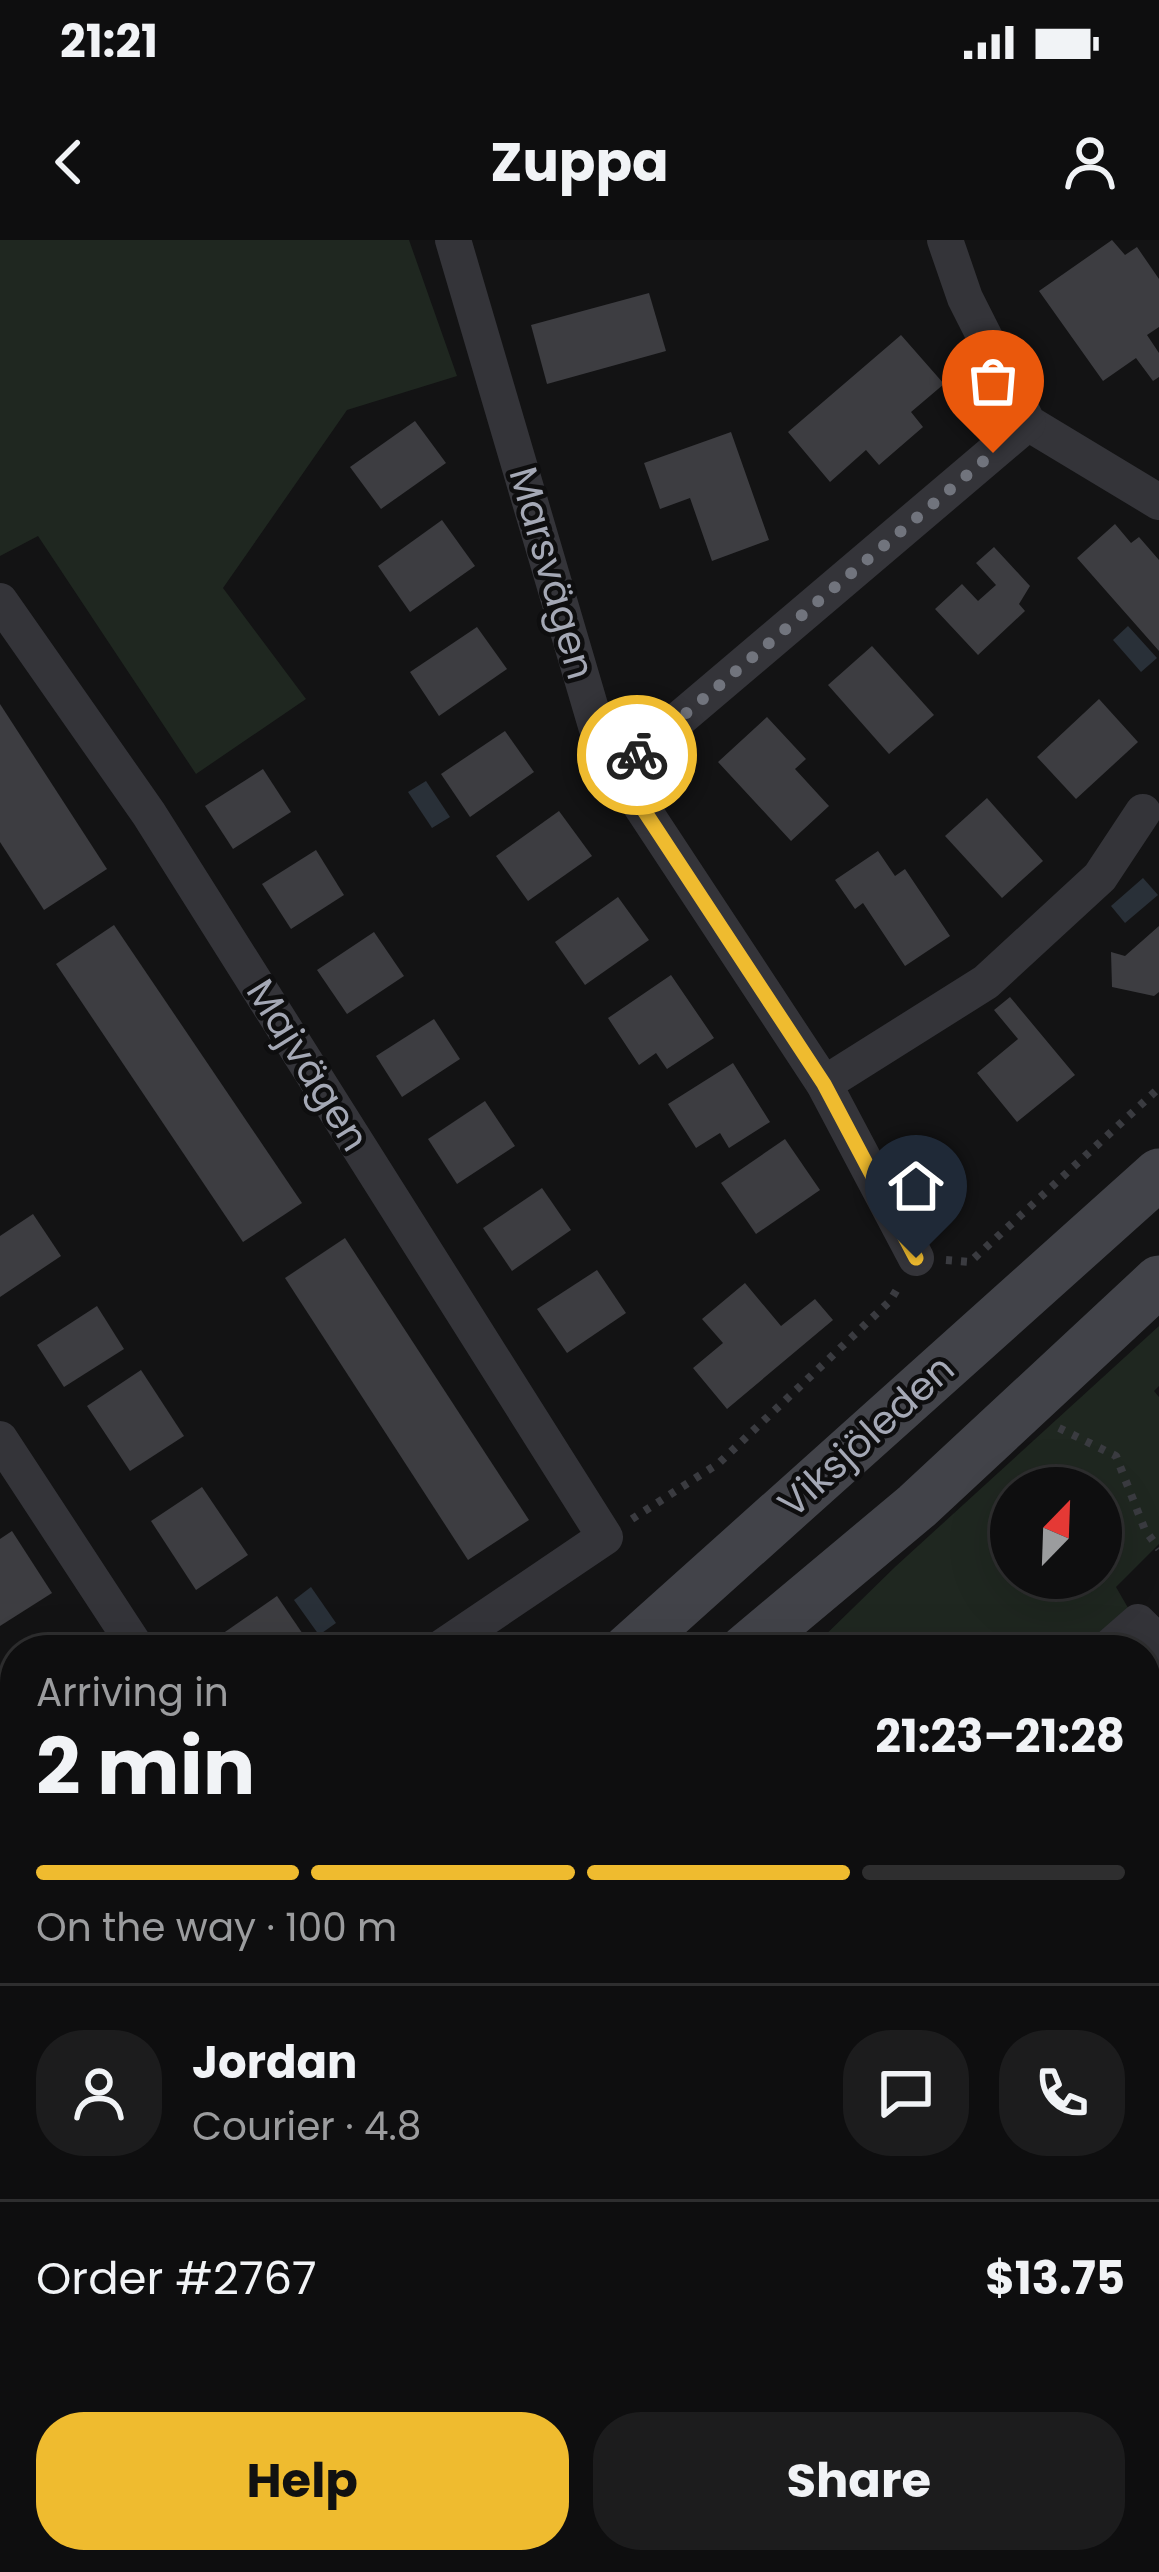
<!DOCTYPE html>
<html lang="en">
<head>
<meta charset="utf-8">
<style>
	:root { --surface:#0e0e0f; --page:#1c1c1d; --text:#f1f3f6; --muted:#9b9c9e; --line:#2e2e2f; --accent:#efbb2f }
	body { margin:0; font-family:Poppins,sans-serif; background:var(--page); color:var(--text); height:100vh; display:flex; flex-direction:column; font-size:45px; white-space:nowrap }
	* { box-sizing:border-box; margin:0 }
	p { font-size:39px; color:var(--muted) }
	.icon { flex:none; width:66px; height:66px; fill:none; stroke:currentColor; stroke-width:2; stroke-linecap:round; stroke-linejoin:round }
	.map { position:relative; flex:1; overflow:hidden }
	.drawer { position:absolute; left:0px; top:1395px; width:1161px; height:939px; display:flex; flex-direction:column; background:var(--surface); border-radius:48px 48px 0 0; box-shadow:0 12px 48px #0002,0 0 0 3px var(--line) }
	.drawer>* { flex:none }
	.needle { width:78px; rotate:23deg }
	.controls { position:absolute; left:990px; top:1227px; display:grid; gap:24px }
	.controls a { display:grid; place-items:center; width:132px; height:132px; border-radius:50%; background:var(--surface); box-shadow:0 12px 48px #0002,0 0 0 3px var(--line); font-size:60px }
	.pin { position:absolute; display:grid; place-items:center; width:102px; height:102px; color:#fff; margin:-123px -51px; border-radius:50% 50% 50% 0; rotate:-45deg; box-shadow:0 0 12px #0007 }
	.pin .icon { rotate:45deg }
	.courier { position:absolute; display:grid; place-items:center; width:120px; height:120px; margin:-60px; border:9px solid #efbb2f; border-radius:50%; background:#fff; color:#222; box-shadow:0 3px 15px #0007 }
	.summary em { font-style:normal; font-weight:700 }
	.summary div { display:flex; flex-direction:column-reverse }
	.summary { display:flex; align-items:center; justify-content:space-between; height:204px; padding:0 36px }
	h1 { font-size:78px; font-weight:700; line-height:90px }
	.bar { display:grid; grid-template-columns:repeat(4,1fr); gap:18px 12px; align-content:center; height:144px; padding:0 36px }
	.bar i { height:15px; border-radius:9px; background:var(--line) }
	.bar .selected { background:var(--accent) }
	.bar p { grid-column:span 4 }
	.line { display:flex; align-items:center; gap:30px; padding:0 36px; border-top:3px solid var(--line) }
	.line div { flex:1 }
	.round { display:grid; place-items:center; flex:none; width:126px; height:126px; border-radius:48px; background:var(--page) }
	.button { display:flex; gap:24px; margin-top:auto; padding:24px 36px }
	.button a { flex:1; height:138px; border-radius:48px; background:var(--accent); color:#111; font-size:48px; font-weight:700; line-height:138px; text-align:center }
	.button a+a { background:var(--page); color:var(--text) }
	.status { display:flex; justify-content:space-between; align-items:center; height:84px; padding:0 60px; background:var(--surface); direction:ltr }
	.status svg { height:33px; fill:currentColor }
	header { display:flex; justify-content:space-between; align-items:center; height:156px; padding:0 36px; background:var(--surface); font-size:54px; font-weight:700 }
	.map>svg:first-child { display:block }
	.green { fill:#1f2720; fill-rule:evenodd }
	.water { fill:#293038 }
	.building { fill:#3d3d41 }
	.lines { fill:none; stroke-linecap:round; stroke-linejoin:round }
	.path { stroke:#3a3b40; stroke-width:8; stroke-dasharray:6 9; stroke-linecap:butt }
	.service { stroke:#343439; stroke-width:18 }
	.minor { stroke:#343439; stroke-width:36 }
	.secondary { stroke:#424349; stroke-width:51 }
	.done { stroke:#71747d; stroke-width:12; stroke-dasharray:0 21.6 }
	.route { stroke:#efbb2f; stroke-width:15 }
	.labels { text-anchor:middle; dominant-baseline:central; stroke-width:9; stroke-linejoin:round; paint-order:stroke }
	.street-label { font-size:39px; fill:#a4a8b5; stroke:#0e0e0f }
</style>
</head>
<body>
<div class="status"><b>21:21</b><svg viewBox="0 0 49 12"><path d="M0 12V9h3v3zM5 12V6h3v6zM10 12V3h3v9zM15 12V0h3v12zM26 1h20v11H26zM47 4h2v5h-2z"/></svg></div>
<header><svg class="icon" aria-label="back" viewBox="0 0 24 24"><path d="M15 5l-7 7 7 7"/></svg>Zuppa<svg class="icon" aria-label="person" viewBox="0 0 24 24"><circle cx="12" cy="8" r="4"/><path d="M4 21q1-7 8-7t8 7"/></svg></header>
<div class="map">
<svg width="1159" height="2332" viewBox="0 0 1159 2332">
	<rect width="100%" height="100%" fill="#131314"/>
	<g class="green">
		<polygon points="0,0 409,0 457,136 347,170 223,348 306,459 196,534 38,296 0,316"/>
		<path d="M1159,1086V1146L1154,1151L1159,1157V1304L1116,1347L1131,1373L1088,1410H810L895,1327ZM1011,1248H1101V1338H1011Z"/>
		<polygon points="1159,1594 1159,1653 1146,1654 1146,1603"/>
		<polygon points="15,2008 15,2102 0,2137 0,2017"/>
		<polygon points="1159,2153 1159,2332 958,2332 972,2319 1146,2319 1146,2164"/>
		<polygon points="0,2174 15,2203 15,2288 0,2265"/>
	</g>
	<g class="water">
		<polygon points="1128,386 1157,418 1141,432 1113,400"/>
		<polygon points="426,541 450,577 432,588 408,552"/>
		<polygon points="1143,638 1158,655 1125,683 1111,666"/>
		<polygon points="311,1347 336,1383 319,1395 294,1360"/>
	</g>
	<g class="building">
		<polygon points="1112,0 1125,15 1137,7 1159,39 1159,87 1147,95 1159,113 1159,137 1153,141 1136,118 1103,141 1039,51"/>
		<polygon points="649,53 666,111 547,144 531,85"/>
		<polygon points="901,95 944,144 911,172 923,187 879,225 866,210 830,242 788,192"/>
		<polygon points="415,181 446,223 381,269 350,227"/>
		<polygon points="731,192 769,300 712,321 690,258 660,269 644,223"/>
		<polygon points="442,280 475,326 410,372 378,326"/>
		<polygon points="1115,284 1131,303 1139,297 1159,320 1159,411 1077,318"/>
		<polygon points="994,307 1030,346 1019,364 1025,371 978,415 935,369 962,344 978,361 996,345 976,323"/>
		<polygon points="477,387 507,429 439,476 410,432"/>
		<polygon points="872,406 934,475 889,514 828,445"/>
		<polygon points="1099,459 1138,502 1076,559 1037,517"/>
		<polygon points="0,464 107,629 44,670 0,602"/>
		<polygon points="767,477 806,519 795,529 829,566 791,601 718,522"/>
		<polygon points="505,491 534,532 470,577 441,534"/>
		<polygon points="263,529 291,572 233,609 205,566"/>
		<polygon points="987,558 1043,621 1002,658 945,596"/>
		<polygon points="559,571 592,616 528,661 496,616"/>
		<polygon points="316,610 344,655 291,689 262,644"/>
		<polygon points="878,611 895,636 905,629 950,696 905,726 863,663 855,669 835,640"/>
		<polygon points="618,657 649,700 585,745 555,702"/>
		<polygon points="114,685 302,963 243,1002 56,724"/>
		<polygon points="1159,686 1159,752 1154,756 1112,747 1111,712 1125,716"/>
		<polygon points="374,692 404,736 347,774 317,730"/>
		<polygon points="671,735 714,798 667,829 656,813 639,825 608,778"/>
		<polygon points="1010,757 1075,835 1017,882 977,833 1018,799 994,770"/>
		<polygon points="434,779 460,819 402,857 376,816"/>
		<polygon points="733,823 770,882 729,908 720,893 696,908 668,864"/>
		<polygon points="485,861 515,906 457,944 428,899"/>
		<polygon points="785,899 820,950 756,994 721,943"/>
		<polygon points="542,948 571,990 512,1031 483,988"/>
		<polygon points="33,974 61,1016 0,1057 0,996"/>
		<polygon points="345,998 529,1280 468,1320 285,1038"/>
		<polygon points="597,1030 626,1073 567,1113 537,1069"/>
		<polygon points="745,1043 781,1086 815,1059 833,1080 727,1169 693,1128 723,1103 702,1079"/>
		<polygon points="97,1066 124,1109 64,1147 37,1105"/>
		<polygon points="141,1130 184,1196 130,1231 87,1166"/>
		<polygon points="202,1247 248,1315 196,1350 151,1281"/>
		<polygon points="12,1291 52,1353 0,1386 0,1299"/>
		<polygon points="277,1356 311,1406 305,1410 232,1410 222,1394"/>
		<polygon points="1154,1411 1159,1418 1159,1502 1146,1514 1146,1418"/>
		<polygon points="0,1607 14,1628 0,1637"/>
		<polygon points="1159,1732 1159,1819 1146,1830 1146,1743"/>
		<polygon points="1159,2055 1159,2153 1146,2164 1146,2066"/>
		<polygon points="409,2319 504,2319 515,2332 421,2332"/>
		<polygon points="860,2319 972,2319 958,2332 846,2332"/>
	</g>
	<g class="lines">
		<g class="path">
			<polyline points="946,1020 970,1022 1159,848"/>
			<polyline points="1059,1188 1116,1216 1145,1290 1159,1309"/>
			<polyline points="632,1279 719,1223 890,1061 899,1046"/>
			<polyline points="0,1770 15,1760"/>
			<polyline points="0,2144 15,2141"/>
			<polyline points="0,2301 15,2319"/>
			<polyline points="15,2319 26,2332"/>
		</g>
		<polyline class="service" points="143,2319 150,2332"/>
		<g class="minor">
			<polyline points="453,0 596,486 618,531 824,844 916,1018"/>
			<polyline points="945,0 965,58 1028,183 1159,262"/>
			<polyline points="0,361 149,574 605,1297 438,1410"/>
			<polyline points="618,531 1028,183"/>
			<polyline points="824,844 986,742 1100,637 1143,572"/>
			<polyline points="0,1199 138,1410"/>
			<polyline points="1106,1410 1138,1382 1159,1403"/>
			<polyline points="1146,1691 1159,1679"/>
			<polyline points="0,1715 15,1704"/>
			<polyline points="1146,2008 1159,1997"/>
			<polyline points="535,2319 547,2332"/>
			<polyline points="737,2332 749,2319"/>
		</g>
		<g class="secondary">
			<polyline points="628,1410 1159,934"/>
			<polyline points="745,1410 917,1266 1159,1041"/>
			<polyline points="0,1862 15,1852"/>
			<polyline points="0,1959 15,1950"/>
		</g>
	</g>
	<g class="lines">
		<polyline class="done" points="637,515 993,213"/>
		<polyline class="route" points="637,515 618,531 824,844 916,1018"/>
	</g>
	<g class="labels">
		<g class="street-label">
			<text transform="translate(552 333) rotate(74)">Marsvägen</text>
			<text transform="translate(308 825) rotate(58)">Majvägen</text>
			<text transform="translate(866 1196) rotate(-42)">Viksjöleden</text>
		</g>
	</g>
</svg>
<div class="controls">
<a><svg class="needle" viewBox="-14 -14 28 28"><path d="M0-13l5 13h-10z" fill="#e53935"/><path d="M0 13l5-13h-10z" fill="#9b9c9e"/></svg></a>
</div>
<div class="pin" style="left:993px;top:213px;background:#ea580c"><svg class="icon" aria-label="bag" viewBox="0 0 24 24"><path d="M5 8h14l-1 12H6zM9 8a3 3 0 0 1 6 0"/></svg></div>
<div class="pin" style="left:916px;top:1018px;background:#1f2937"><svg class="icon" aria-label="home" viewBox="0 0 24 24"><path d="M3 11l9-7 9 7M6 9v11h12V9"/></svg></div>
<div class="courier" style="left:637px;top:515px"><svg class="icon" aria-label="bike" viewBox="0 0 24 24"><circle cx="6" cy="16" r="4"/><circle cx="18" cy="16" r="4"/><path d="M6 16l4-8h5l3 8M10 8l3 8H6M13 5h3"/></svg></div>
<section class="drawer">
<div class="summary"><div><h1>2 min</h1><p>Arriving in</p></div><em>21:23–21:28</em></div>
<div class="bar"><i class="selected"></i><i class="selected"></i><i class="selected"></i><i></i><p>On the way · 100 m</p></div>
<div class="line" style="height:216px"><a class="round"><svg class="icon" aria-label="person" viewBox="0 0 24 24"><circle cx="12" cy="8" r="4"/><path d="M4 21q1-7 8-7t8 7"/></svg></a><div><b>Jordan</b><p>Courier · 4.8</p></div><a class="round"><svg class="icon" aria-label="chat" viewBox="0 0 24 24"><path d="M4 5h16v11H9l-5 4z"/></svg></a><a class="round"><svg class="icon" aria-label="phone" viewBox="0 0 24 24"><path d="M5 4h4l2 5-3 2q2 4 5 5l2-3 5 2v4C11 20 4 13 5 4z"/></svg></a></div>
<div class="line" style="height:156px"><div>Order #2767</div><b>$13.75</b></div>
<div class="button"><a>Help</a><a>Share</a></div>
</section>
</div>
</body>
</html>
